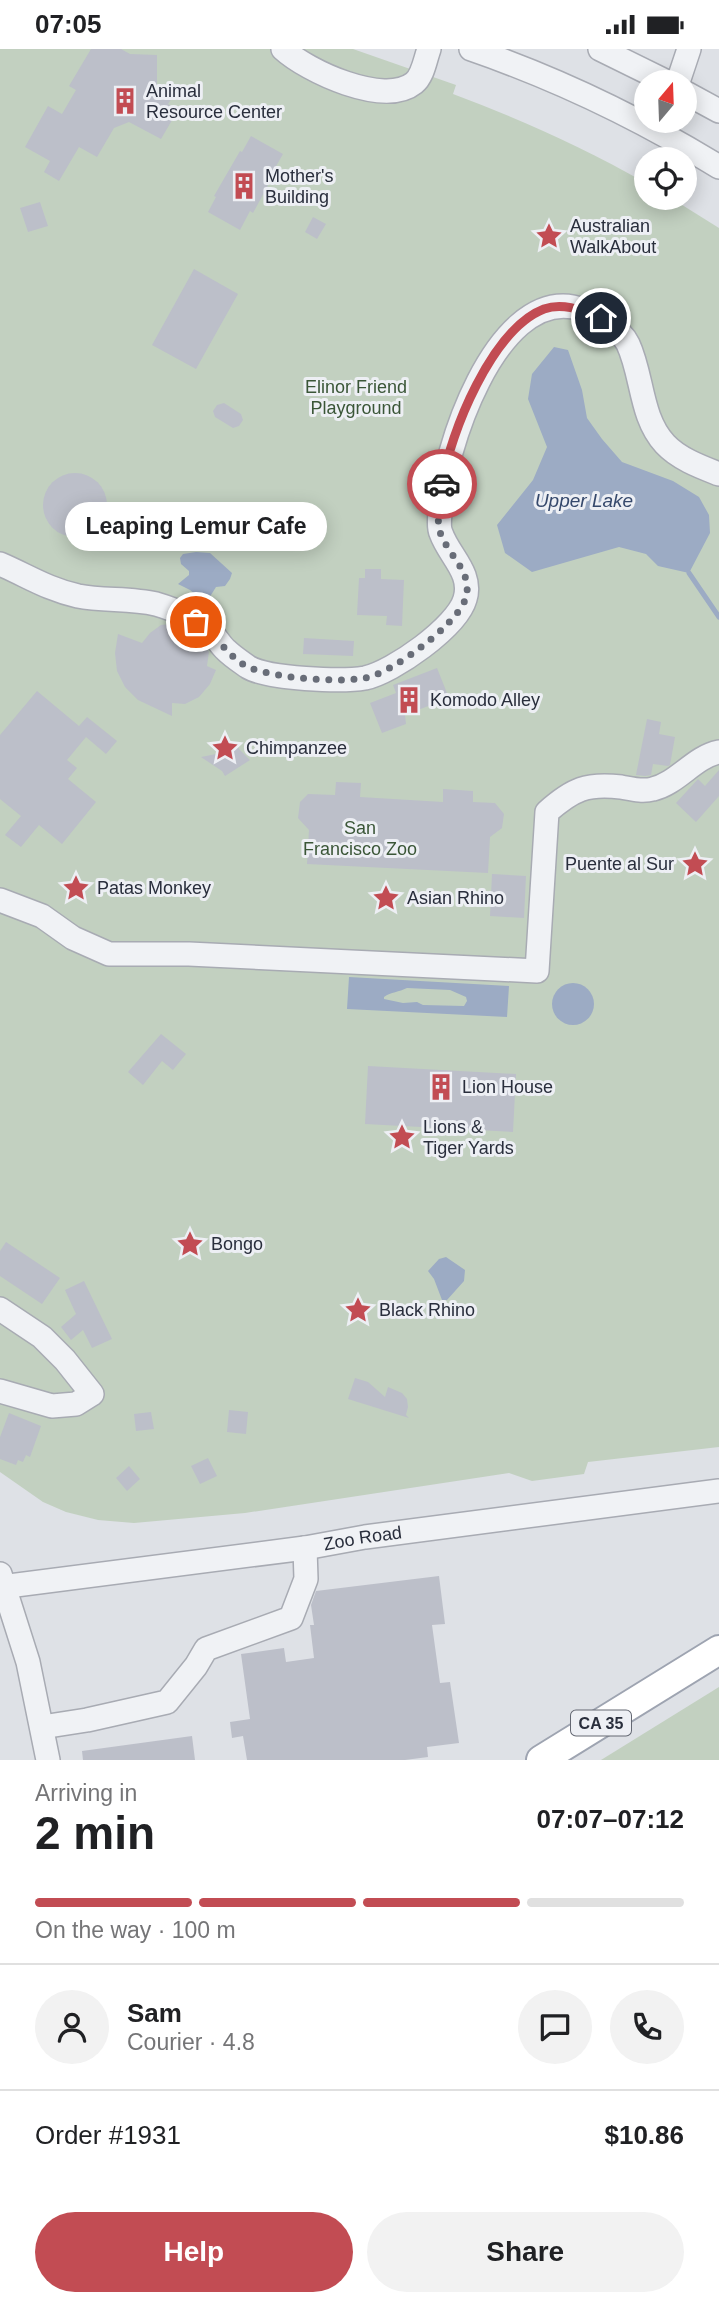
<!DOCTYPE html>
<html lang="en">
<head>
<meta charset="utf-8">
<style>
	:root { --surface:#fff; --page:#f2f2f2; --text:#202124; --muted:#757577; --line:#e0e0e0; --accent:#c24c53 }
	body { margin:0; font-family:Arial,sans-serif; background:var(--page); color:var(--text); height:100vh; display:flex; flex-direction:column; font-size:26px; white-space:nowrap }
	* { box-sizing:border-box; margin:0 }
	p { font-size:23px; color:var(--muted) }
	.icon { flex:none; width:38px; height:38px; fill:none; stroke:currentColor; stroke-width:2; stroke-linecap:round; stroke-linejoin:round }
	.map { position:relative; height:1711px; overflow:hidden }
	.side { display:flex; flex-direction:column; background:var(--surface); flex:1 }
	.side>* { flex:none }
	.needle { width:46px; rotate:19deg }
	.controls { position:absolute; left:634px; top:21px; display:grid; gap:14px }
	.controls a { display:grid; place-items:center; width:63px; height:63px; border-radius:50%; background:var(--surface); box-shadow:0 4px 18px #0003; font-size:35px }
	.pin { position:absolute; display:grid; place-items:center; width:60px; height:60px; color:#fff; margin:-30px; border:4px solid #fff; border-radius:50%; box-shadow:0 2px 7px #0007 }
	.courier { position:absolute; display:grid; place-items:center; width:70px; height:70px; margin:-35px; border:5px solid #c24c53; border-radius:50%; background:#fff; color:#222; box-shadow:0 2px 9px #0007 }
	.bubble { position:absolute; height:49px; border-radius:24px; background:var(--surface); box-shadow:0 4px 18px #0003; font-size:23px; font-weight:700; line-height:49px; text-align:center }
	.head em { font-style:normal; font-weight:700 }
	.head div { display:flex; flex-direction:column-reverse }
	.head { display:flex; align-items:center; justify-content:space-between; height:119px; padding:0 35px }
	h1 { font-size:46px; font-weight:700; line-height:52px }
	.bar { display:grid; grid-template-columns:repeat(4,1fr); gap:10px 7px; align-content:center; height:84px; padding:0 35px }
	.bar i { height:9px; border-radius:5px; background:var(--line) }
	.bar .active { background:var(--accent) }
	.bar p { grid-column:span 4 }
	.line { display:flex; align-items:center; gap:18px; padding:0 35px; border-top:2px solid var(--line) }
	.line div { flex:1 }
	.round { display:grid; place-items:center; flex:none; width:74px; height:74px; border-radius:37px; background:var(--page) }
	.cta { display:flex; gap:14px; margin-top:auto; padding:14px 35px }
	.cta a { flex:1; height:80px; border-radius:42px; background:var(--accent); color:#fff; font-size:28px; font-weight:700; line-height:80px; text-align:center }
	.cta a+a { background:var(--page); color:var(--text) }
	.status { display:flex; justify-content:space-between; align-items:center; height:49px; padding:0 35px; background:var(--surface); direction:ltr }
	.status svg { height:19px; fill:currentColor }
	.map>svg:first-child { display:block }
	.green { fill:#c2d0c0 }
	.water { fill:#9cabc4; fill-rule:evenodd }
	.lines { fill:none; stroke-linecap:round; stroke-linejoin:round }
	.stream { stroke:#9cabc4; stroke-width:5 }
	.building { fill:#bcbfc9 }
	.minor-casing { stroke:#a8abb3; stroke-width:26 }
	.major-casing { stroke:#9ea4b1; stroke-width:32 }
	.minor { stroke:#f0f2f5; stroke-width:23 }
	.major { stroke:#fff; stroke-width:28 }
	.done { stroke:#686d78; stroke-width:7; stroke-dasharray:0 12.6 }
	.route { stroke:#c24c53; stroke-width:9 }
	.labels { text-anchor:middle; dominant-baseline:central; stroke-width:6; stroke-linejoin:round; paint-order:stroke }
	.shield { fill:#edeff4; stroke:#646873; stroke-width:2 }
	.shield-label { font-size:16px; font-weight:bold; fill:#292e3c }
	.poi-label { font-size:18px; fill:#292e3c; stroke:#edeff4; text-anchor:start }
	.park-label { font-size:18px; fill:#3a5637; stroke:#edeff4 }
	.street-label { font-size:18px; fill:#292e3c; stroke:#edeff4 }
	.water-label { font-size:19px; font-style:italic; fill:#36496c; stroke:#edeff4 }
</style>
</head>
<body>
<div class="status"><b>07:05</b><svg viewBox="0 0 49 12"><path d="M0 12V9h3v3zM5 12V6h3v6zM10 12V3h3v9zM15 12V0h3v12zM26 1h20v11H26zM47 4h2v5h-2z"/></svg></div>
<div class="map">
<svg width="719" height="1711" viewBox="0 0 719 1711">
	<rect width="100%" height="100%" fill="#dee1e6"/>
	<g class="green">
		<path d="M0,0H353L456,36L453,45C520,70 584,99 646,134V149H671L719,179V1398L588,1413L584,1425L532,1432L509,1424L245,1464L134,1474L98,1471L66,1463L43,1453L0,1423Z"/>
		<polygon points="719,1638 719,1711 601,1711"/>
	</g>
	<g class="water">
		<polygon points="554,298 568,301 582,341 587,369 602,390 622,413 673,432 699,448 709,466 710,484 689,524 658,517 646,505 619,498 532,523 505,504 497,476 533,431 547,398 528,350 532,325"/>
		<polygon points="196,503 210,504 232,524 230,530 225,537 216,538 206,554 190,541 178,535 189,526 189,522 181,515 180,509 183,505"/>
		<path d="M349,928L509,937L507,968L347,960ZM407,939L450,941L466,948L467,952L464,957L423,956L417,953L403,954L384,950V948C391,943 399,943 407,939Z"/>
		<circle cx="573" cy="955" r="21"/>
		<polygon points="446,1208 465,1221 464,1232 447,1251 442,1251 434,1230 428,1222 439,1210"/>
	</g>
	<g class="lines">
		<polyline class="stream" points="689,524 719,568"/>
	</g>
	<g class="building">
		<polygon points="91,0 121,0 130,5 157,6 157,41 172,49 168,55 178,61 161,90 129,73 114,79 97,108 79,98 59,132 44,123 50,112 25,98 48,57 62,65 76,41 69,37"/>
		<polygon points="251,87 283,105 271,126 273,127 253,164 250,162 240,181 208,163 216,148 214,147 240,102 242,103"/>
		<polygon points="40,153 48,177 28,183 20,159"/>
		<polygon points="313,168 326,175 317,190 305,183"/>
		<polygon points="194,220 238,245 196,320 152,296"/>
		<polygon points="224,354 241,365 243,371 239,377 233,379 215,368 213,362 217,356"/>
		<circle cx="75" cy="456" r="32"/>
		<polygon points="277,456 303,465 292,497 266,488"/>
		<polygon points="365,520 381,520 381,530 404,531 402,577 386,576 387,567 357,566 359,529 365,529"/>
		<polygon points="170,575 202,594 209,603 207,617 216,621 210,635 199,648 185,655 172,654 172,667 138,651 125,638 117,622 115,604 118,585 142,594 150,584 161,576"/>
		<polygon points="304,589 354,592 353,607 303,605"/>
		<polygon points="437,619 449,649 405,666 406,675 382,684 370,654 396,644 393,636"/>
		<polygon points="37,642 79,677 87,668 117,692 106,705 86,688 67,711 77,719 68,730 96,753 62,795 39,776 21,798 5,786 21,767 0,750 0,686"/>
		<polygon points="647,670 661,673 659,685 675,688 670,716 668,717 653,715 651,726 645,727 636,726"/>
		<polygon points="227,692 237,693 239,700 250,711 225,727 222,722 201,708 216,705"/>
		<polygon points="719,721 719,747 696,773 676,754 698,730 705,737"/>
		<polygon points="336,733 361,734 360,748 443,753 443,740 473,742 473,753 495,754 504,765 502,779 490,788 488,824 307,815 309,781 298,769 300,753 308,745 335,746"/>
		<polygon points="492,825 526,827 524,869 490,867"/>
		<polygon points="161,985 186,1005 173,1021 162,1012 143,1036 128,1023"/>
		<polygon points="368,1017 516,1025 513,1083 365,1075"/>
		<polygon points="6,1193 60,1229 42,1255 0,1227 0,1202"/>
		<polygon points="84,1232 112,1290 92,1299 83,1281 71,1291 61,1278 76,1265 65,1241"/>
		<polygon points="355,1329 368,1333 385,1348 388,1338 402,1344 407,1350 408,1358 406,1366 409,1369 348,1350"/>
		<polygon points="229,1361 248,1363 246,1385 227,1383"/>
		<polygon points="151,1363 154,1380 136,1382 134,1365"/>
		<polygon points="9,1364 41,1377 30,1408 26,1406 23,1413 18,1411 16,1416 0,1410 0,1388"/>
		<polygon points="208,1409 217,1427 200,1435 191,1417"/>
		<polygon points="129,1417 140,1430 127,1442 116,1429"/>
		<polygon points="439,1527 445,1575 432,1576 440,1634 450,1633 459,1694 427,1698 428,1708 405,1711 247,1711 243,1687 232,1689 230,1673 250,1670 241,1605 284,1599 286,1613 314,1609 310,1576 314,1576 311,1556 316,1542"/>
		<polygon points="192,1687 195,1711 83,1711 82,1702"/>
	</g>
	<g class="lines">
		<defs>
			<g id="minor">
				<path d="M283,0C307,22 384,58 414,34C423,27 425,11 429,0"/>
				<path d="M471,0C558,30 641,70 719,118"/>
				<polyline points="600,0 667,33"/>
				<polyline points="678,33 689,0"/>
				<polyline points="684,43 719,62"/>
				<path d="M0,515C28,527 47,540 78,547C103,552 131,549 156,555C173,560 194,569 207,580C215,585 219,595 226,601C232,607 241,613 248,618C268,630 342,633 365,629C393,623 457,578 465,550C473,524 449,507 441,484C438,478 440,468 440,462C443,402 495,244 573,258C590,261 621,280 628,295C643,327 640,368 665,395C679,410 701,418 719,425"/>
				<path d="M0,851L42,867L73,889L109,905H189L537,922L547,763C573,740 587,734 621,738C632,740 642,743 653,740C678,734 694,708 719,703"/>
				<polyline points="0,1260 42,1288 65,1311 92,1345 76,1355 52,1357 0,1342"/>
				<polyline points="0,1525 28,1613 48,1711"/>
				<path id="s1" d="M0,1538L305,1499L365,1488L719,1442"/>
				<polyline points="42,1678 87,1671 167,1653 196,1617 206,1600 291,1569 306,1530 305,1499"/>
			</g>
			<polyline id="major" points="541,1711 719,1601"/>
		</defs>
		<use href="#minor" class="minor-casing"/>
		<use href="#major" class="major-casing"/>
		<use href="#minor" class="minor"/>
		<use href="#major" class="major"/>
	</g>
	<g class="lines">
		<path class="done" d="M196,573C218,585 229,612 253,620C280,629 337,634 365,629C392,624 455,577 465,551C475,524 448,507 440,483C436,470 440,449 442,435"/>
		<path class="route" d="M442,435C450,384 492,280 544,260C564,253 583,262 601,269"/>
	</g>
	<defs>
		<symbol id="building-bare" viewBox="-9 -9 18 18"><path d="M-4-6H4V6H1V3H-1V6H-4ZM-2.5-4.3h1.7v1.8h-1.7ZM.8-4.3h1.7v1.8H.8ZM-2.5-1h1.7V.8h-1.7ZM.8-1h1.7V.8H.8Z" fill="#c24c53" stroke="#edeff4" stroke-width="2.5" paint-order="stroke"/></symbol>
		<symbol id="sight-bare" viewBox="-9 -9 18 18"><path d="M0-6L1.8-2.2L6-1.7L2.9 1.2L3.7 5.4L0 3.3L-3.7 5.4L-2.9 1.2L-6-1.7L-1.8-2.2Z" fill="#c24c53" stroke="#edeff4" stroke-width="2.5" paint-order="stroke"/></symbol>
	</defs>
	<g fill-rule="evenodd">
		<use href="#building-bare" x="106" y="33" width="38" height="38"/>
		<use href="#building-bare" x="225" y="118" width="38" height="38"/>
		<use href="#sight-bare" x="530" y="168" width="38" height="38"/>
		<use href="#building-bare" x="390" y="632" width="38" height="38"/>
		<use href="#sight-bare" x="206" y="680" width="38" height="38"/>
		<use href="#sight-bare" x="676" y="796" width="38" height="38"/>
		<use href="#sight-bare" x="57" y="820" width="38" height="38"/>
		<use href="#sight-bare" x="367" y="830" width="38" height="38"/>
		<use href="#building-bare" x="422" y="1019" width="38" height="38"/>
		<use href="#sight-bare" x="383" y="1069" width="38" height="38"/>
		<use href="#sight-bare" x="171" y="1176" width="38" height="38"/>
		<use href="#sight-bare" x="339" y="1242" width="38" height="38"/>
	</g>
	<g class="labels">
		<rect class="shield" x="571" y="1661.5" width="60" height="25" rx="5"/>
		<g class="shield-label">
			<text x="601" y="1674">CA 35</text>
		</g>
		<g class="poi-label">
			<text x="146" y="42">Animal<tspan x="146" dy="21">Resource Center</tspan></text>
			<text x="265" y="127">Mother's<tspan x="265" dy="21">Building</tspan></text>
			<text x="570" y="177">Australian<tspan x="570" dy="21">WalkAbout</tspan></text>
			<text x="430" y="651">Komodo Alley</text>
			<text x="246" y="699">Chimpanzee</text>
			<text x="674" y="815" text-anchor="end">Puente al Sur</text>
			<text x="97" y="839">Patas Monkey</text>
			<text x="407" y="849">Asian Rhino</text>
			<text x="462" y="1038">Lion House</text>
			<text x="423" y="1078">Lions &amp;<tspan x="423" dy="21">Tiger Yards</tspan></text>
			<text x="211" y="1195">Bongo</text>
			<text x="379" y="1261">Black Rhino</text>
		</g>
		<g class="park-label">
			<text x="356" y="338">Elinor Friend<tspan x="356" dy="21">Playground</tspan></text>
			<text x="360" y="779">San<tspan x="360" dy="21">Francisco Zoo</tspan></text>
		</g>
		<g class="street-label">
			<text stroke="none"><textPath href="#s1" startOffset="366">Zoo Road</textPath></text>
		</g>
		<g class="water-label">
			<text x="584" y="451">Upper Lake</text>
		</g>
	</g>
</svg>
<div class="controls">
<a><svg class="needle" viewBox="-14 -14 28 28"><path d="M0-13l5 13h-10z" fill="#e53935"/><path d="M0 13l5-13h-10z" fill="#757577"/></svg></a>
<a><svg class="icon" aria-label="locate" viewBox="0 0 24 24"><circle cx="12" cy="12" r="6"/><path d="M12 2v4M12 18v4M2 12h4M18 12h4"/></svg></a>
</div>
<div class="pin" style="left:196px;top:573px;background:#ea580c"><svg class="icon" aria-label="bag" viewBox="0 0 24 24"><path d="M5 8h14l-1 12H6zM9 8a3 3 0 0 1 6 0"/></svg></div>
<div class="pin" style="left:601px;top:269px;background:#1f2937"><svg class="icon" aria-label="home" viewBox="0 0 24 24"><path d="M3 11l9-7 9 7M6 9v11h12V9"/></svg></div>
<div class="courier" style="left:442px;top:435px"><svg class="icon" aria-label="car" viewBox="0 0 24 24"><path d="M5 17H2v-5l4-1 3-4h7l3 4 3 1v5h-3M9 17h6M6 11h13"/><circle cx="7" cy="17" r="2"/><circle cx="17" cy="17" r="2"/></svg></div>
<div class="bubble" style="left:65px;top:453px;width:262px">Leaping Lemur Cafe</div>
</div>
<section class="side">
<div class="head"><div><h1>2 min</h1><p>Arriving in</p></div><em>07:07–07:12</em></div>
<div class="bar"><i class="active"></i><i class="active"></i><i class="active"></i><i></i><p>On the way · 100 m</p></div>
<div class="line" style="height:126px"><a class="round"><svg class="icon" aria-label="person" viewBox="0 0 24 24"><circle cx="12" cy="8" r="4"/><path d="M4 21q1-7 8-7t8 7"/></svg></a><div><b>Sam</b><p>Courier · 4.8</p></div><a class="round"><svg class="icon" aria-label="chat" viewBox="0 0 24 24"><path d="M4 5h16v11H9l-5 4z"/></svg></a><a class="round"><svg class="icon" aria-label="phone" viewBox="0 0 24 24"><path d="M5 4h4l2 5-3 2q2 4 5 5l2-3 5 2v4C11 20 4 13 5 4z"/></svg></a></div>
<div class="line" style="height:91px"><div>Order #1931</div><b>$10.86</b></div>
<div class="cta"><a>Help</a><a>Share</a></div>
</section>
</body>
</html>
